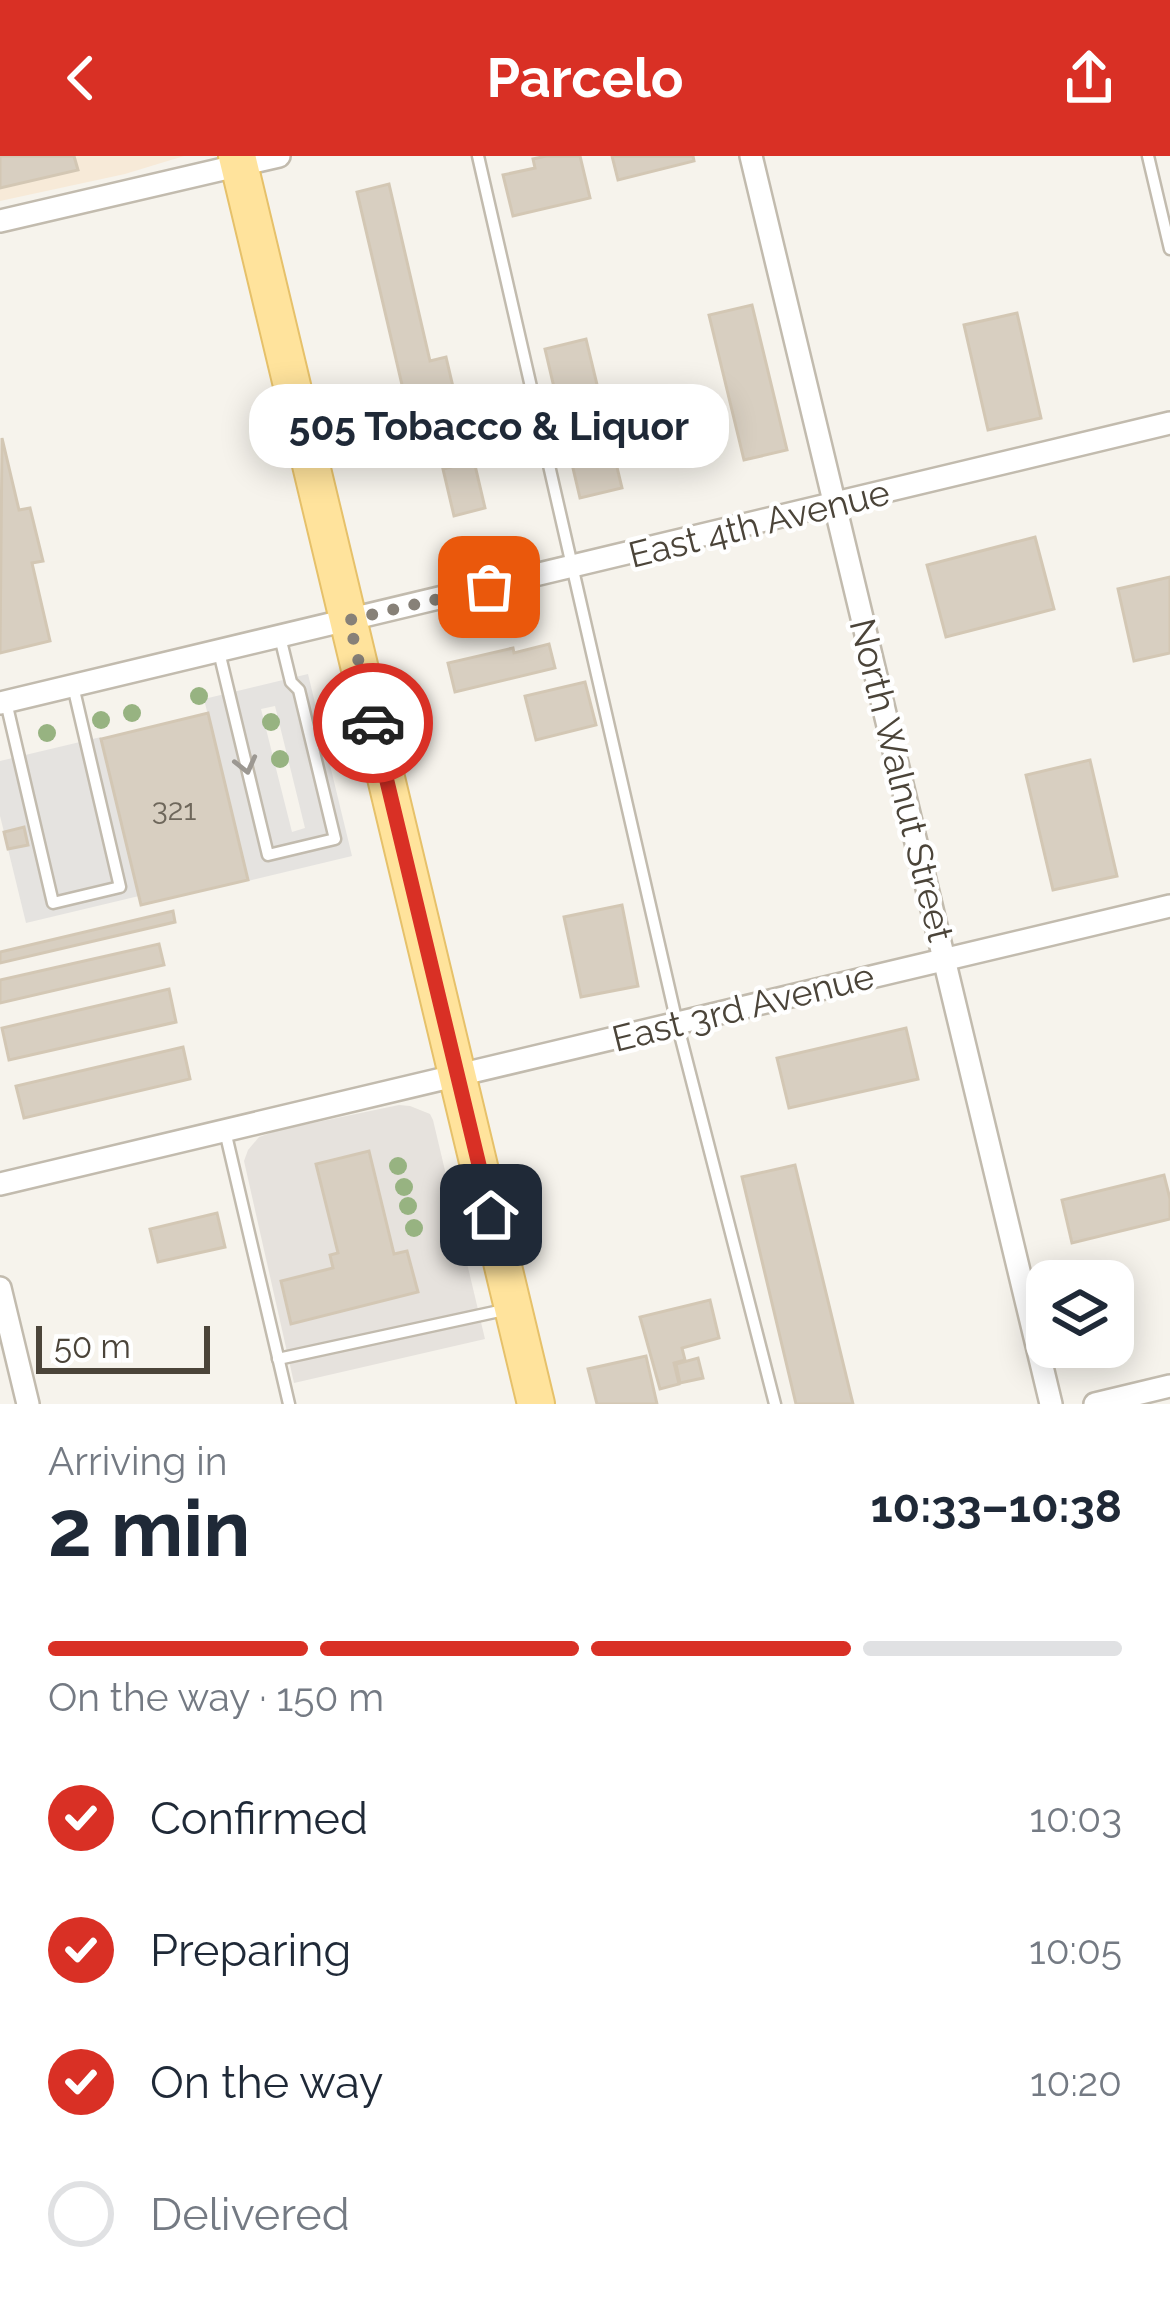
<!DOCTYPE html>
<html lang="en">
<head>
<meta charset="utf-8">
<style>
	:root { --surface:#fff; --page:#f6f6f7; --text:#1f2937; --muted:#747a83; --line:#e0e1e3; --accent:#d93025 }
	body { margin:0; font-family:Raleway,sans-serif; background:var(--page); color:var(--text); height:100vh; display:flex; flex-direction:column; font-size:45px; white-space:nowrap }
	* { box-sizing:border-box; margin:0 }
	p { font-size:39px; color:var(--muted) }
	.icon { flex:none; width:66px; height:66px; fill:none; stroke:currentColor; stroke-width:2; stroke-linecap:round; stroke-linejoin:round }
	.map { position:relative; height:1248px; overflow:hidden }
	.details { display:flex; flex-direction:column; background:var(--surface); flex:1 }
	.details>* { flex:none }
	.buttons { position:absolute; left:1026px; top:1104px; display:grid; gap:24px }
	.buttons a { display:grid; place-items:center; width:108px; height:108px; border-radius:24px; background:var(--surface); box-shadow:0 6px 30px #0003; font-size:60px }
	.scale { position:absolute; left:36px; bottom:30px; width:174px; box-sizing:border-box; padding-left:12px; border:6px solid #4b4439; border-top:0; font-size:33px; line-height:42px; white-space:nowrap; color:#4b4439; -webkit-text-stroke:9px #fff; paint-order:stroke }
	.pin { position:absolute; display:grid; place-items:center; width:102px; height:102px; color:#fff; margin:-51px; border-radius:24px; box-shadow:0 6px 18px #0006 }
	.courier { position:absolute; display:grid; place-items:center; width:120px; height:120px; margin:-60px; border:9px solid #d93025; border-radius:50%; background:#fff; color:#222; box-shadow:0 3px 15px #0007 }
	.bubble { position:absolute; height:84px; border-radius:36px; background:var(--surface); box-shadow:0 6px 30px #0003; font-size:39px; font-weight:700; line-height:84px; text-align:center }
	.overview em { font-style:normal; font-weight:700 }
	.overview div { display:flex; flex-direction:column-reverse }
	.overview { display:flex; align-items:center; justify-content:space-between; height:204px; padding:0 48px }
	h1 { font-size:78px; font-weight:700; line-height:90px }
	.bar { display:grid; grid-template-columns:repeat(4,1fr); gap:18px 12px; align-content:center; height:144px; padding:0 48px }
	.bar i { height:15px; border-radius:9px; background:var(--line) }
	.bar .on { background:var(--accent) }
	.bar p { grid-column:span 4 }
	ol { padding:0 48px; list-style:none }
	li { display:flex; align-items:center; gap:36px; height:132px }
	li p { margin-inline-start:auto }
	li .icon { padding:12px; border-radius:50%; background:var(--accent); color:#fff; stroke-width:4 }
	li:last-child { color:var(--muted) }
	li i { width:66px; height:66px; border:6px solid var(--line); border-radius:50% }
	header { display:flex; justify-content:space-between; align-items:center; height:156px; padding:0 48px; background:var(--accent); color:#fff; font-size:54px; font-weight:700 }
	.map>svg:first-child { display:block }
	.commercial { fill:#f7ead8 }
	.industrial { fill:#e6e2dd }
	.parking { fill:#e5e3e0; fill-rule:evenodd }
	.building { fill:#d8cfc1; stroke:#d3c7b4; stroke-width:3 }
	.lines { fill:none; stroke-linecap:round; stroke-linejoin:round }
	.lane-casing { stroke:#c2bbae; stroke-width:15 }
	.street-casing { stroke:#c2bbae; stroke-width:26 }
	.primary-casing { stroke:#e6c16a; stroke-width:40 }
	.lane { stroke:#fff; stroke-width:10 }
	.street { stroke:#fff; stroke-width:21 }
	.primary { stroke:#ffe39c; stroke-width:36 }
	.tree { fill:#97b381 }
	.oneway { stroke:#9c9892 }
	.done { stroke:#878178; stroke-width:12; stroke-dasharray:0 21.6 }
	.route { stroke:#d93025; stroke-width:15 }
	.labels { text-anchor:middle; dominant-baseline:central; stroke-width:9; stroke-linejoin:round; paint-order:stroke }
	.number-label { font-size:30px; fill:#6e675b }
	.street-label { font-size:36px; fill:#4b4439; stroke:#fff }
</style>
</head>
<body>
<header><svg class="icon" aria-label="back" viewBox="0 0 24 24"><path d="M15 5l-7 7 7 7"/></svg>Parcelo<svg class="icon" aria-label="share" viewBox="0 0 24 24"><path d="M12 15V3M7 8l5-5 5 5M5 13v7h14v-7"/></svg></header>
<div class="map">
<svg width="1170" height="1248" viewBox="0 0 1170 1248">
	<rect width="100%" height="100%" fill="#f6f3ec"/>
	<polygon class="commercial" points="0,0 184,0 125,18 0,45"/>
	<polygon class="industrial" points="399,949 410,950 430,958 433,964 485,1183 294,1227 244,1005 248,994 259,981 279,974"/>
	<g class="parking">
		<path d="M308,518L352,700L248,725L204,543ZM275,550L305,672L292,676L261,553Z"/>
		<polygon points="101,581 139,740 26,767 8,693 27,689 23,672 4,676 0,660 0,605"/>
	</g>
	<g class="building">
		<polygon points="0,0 74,0 78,14 0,32"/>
		<polygon points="546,0 580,0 590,42 513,60 503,19 535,12 533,3"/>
		<polygon points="612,0 693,0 694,5 618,24"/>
		<polygon points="389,28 430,205 446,201 454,235 406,246 357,36"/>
		<polygon points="752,149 787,294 744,304 709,159"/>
		<polygon points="1017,157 1041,262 988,274 964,169"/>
		<polygon points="586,183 622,332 580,342 545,193"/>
		<polygon points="413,264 419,289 390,296 384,271"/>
		<polygon points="2,282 19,354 30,352 43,405 32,407 50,485 0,497"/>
		<polygon points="474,305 485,352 454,360 443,313"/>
		<polygon points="1035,381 1054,453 946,481 927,409"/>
		<polygon points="1170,421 1170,497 1134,505 1118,433"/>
		<polygon points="549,488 555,512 455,536 448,507 513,492 514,497"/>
		<polygon points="585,526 596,569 536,584 525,540"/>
		<polygon points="208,557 248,724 141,749 101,583"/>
		<polygon points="1090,604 1117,720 1053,734 1026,619"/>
		<polygon points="24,671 28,689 8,693 4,676"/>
		<polygon points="622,749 638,830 581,841 564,761"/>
		<polygon points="173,755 175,766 0,807 0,796"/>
		<polygon points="159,788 164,809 0,847 0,824"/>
		<polygon points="169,833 176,866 9,904 2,872"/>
		<polygon points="906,872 918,923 789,952 777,902"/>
		<polygon points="183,891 190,923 24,962 16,930"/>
		<polygon points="369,995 394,1098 407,1095 418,1136 291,1168 281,1125 333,1112 330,1099 338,1097 316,1008"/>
		<polygon points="795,1009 853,1248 796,1248 742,1021"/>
		<polygon points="1164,1019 1170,1043 1170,1063 1072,1087 1062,1044"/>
		<polygon points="217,1057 225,1091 158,1106 150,1073"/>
		<polygon points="710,1144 719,1182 682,1192 685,1204 674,1207 679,1228 660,1233 640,1161"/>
		<polygon points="646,1200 657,1248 597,1248 588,1213"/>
		<polygon points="698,1202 703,1222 680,1227 676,1208"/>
	</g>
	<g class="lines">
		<defs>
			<g id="lane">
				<polyline points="478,0 677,867 775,1248"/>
				<polyline points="1148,0 1170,93"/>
				<polyline points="219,496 268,699 335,683 299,534 291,526 280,481"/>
				<polyline points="6,546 53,747 120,731 73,530"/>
				<polyline points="225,975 289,1248"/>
				<polyline points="278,1203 504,1154"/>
			</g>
			<g id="street">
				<polyline points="751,0 1051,1248"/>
				<polyline points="0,65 279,0"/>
				<polyline points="0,547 1170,267"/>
				<polyline points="0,1028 1170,750"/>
				<polyline points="0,1132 28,1248"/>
				<polyline points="1095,1248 1170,1230"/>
			</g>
			<polyline id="primary" points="237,0 536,1248"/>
		</defs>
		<use href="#lane" class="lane-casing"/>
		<use href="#street" class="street-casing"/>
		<use href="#primary" class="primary-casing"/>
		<use href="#lane" class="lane"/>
		<use href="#street" class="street"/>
		<use href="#primary" class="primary"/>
	</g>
	<g class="tree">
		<circle cx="199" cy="540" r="9"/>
		<circle cx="132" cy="557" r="9"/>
		<circle cx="101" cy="564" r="9"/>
		<circle cx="271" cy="566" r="9"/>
		<circle cx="47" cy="577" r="9"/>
		<circle cx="280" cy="603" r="9"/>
		<circle cx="398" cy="1010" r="9"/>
		<circle cx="404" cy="1031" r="9"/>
		<circle cx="408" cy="1050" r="9"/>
		<circle cx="414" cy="1072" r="9"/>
	</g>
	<defs><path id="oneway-chevron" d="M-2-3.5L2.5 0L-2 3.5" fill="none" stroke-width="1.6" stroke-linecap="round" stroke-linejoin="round" transform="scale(3)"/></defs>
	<use class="oneway" href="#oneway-chevron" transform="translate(246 609) rotate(76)"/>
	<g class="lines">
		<polyline class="done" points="373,567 349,464 489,431"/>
		<polyline class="route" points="373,567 491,1059"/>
	</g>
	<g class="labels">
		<g class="number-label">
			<text x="174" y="653">321</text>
		</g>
		<g class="street-label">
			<text transform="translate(759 367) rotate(-14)">East 4th Avenue</text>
			<text transform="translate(902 624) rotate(76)">North Walnut Street</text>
			<text transform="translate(743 851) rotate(-14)">East 3rd Avenue</text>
		</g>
	</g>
</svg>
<div class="buttons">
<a><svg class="icon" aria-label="layers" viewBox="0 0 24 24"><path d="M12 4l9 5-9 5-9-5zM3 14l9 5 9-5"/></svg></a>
</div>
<div class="scale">50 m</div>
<div class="pin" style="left:489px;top:431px;background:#ea580c"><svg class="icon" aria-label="bag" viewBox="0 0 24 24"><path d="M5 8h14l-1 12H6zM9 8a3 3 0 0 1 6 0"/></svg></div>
<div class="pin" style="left:491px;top:1059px;background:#1f2937"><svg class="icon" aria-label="home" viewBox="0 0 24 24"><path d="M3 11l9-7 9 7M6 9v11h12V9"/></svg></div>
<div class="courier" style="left:373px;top:567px"><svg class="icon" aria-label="car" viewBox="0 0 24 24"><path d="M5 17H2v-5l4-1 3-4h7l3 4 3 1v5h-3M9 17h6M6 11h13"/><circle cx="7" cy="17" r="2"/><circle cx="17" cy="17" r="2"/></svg></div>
<div class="bubble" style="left:249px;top:228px;width:480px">505 Tobacco &amp; Liquor</div>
</div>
<section class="details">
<div class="overview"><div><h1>2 min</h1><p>Arriving in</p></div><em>10:33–10:38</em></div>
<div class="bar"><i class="on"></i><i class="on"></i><i class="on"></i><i></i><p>On the way · 150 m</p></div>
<ol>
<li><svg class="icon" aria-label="check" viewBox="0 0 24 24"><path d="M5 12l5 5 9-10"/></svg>Confirmed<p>10:03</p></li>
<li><svg class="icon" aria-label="check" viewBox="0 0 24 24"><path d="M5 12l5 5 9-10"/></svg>Preparing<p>10:05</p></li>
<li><svg class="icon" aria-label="check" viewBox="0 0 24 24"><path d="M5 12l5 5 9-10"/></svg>On the way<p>10:20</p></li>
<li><i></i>Delivered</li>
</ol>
</section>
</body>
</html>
